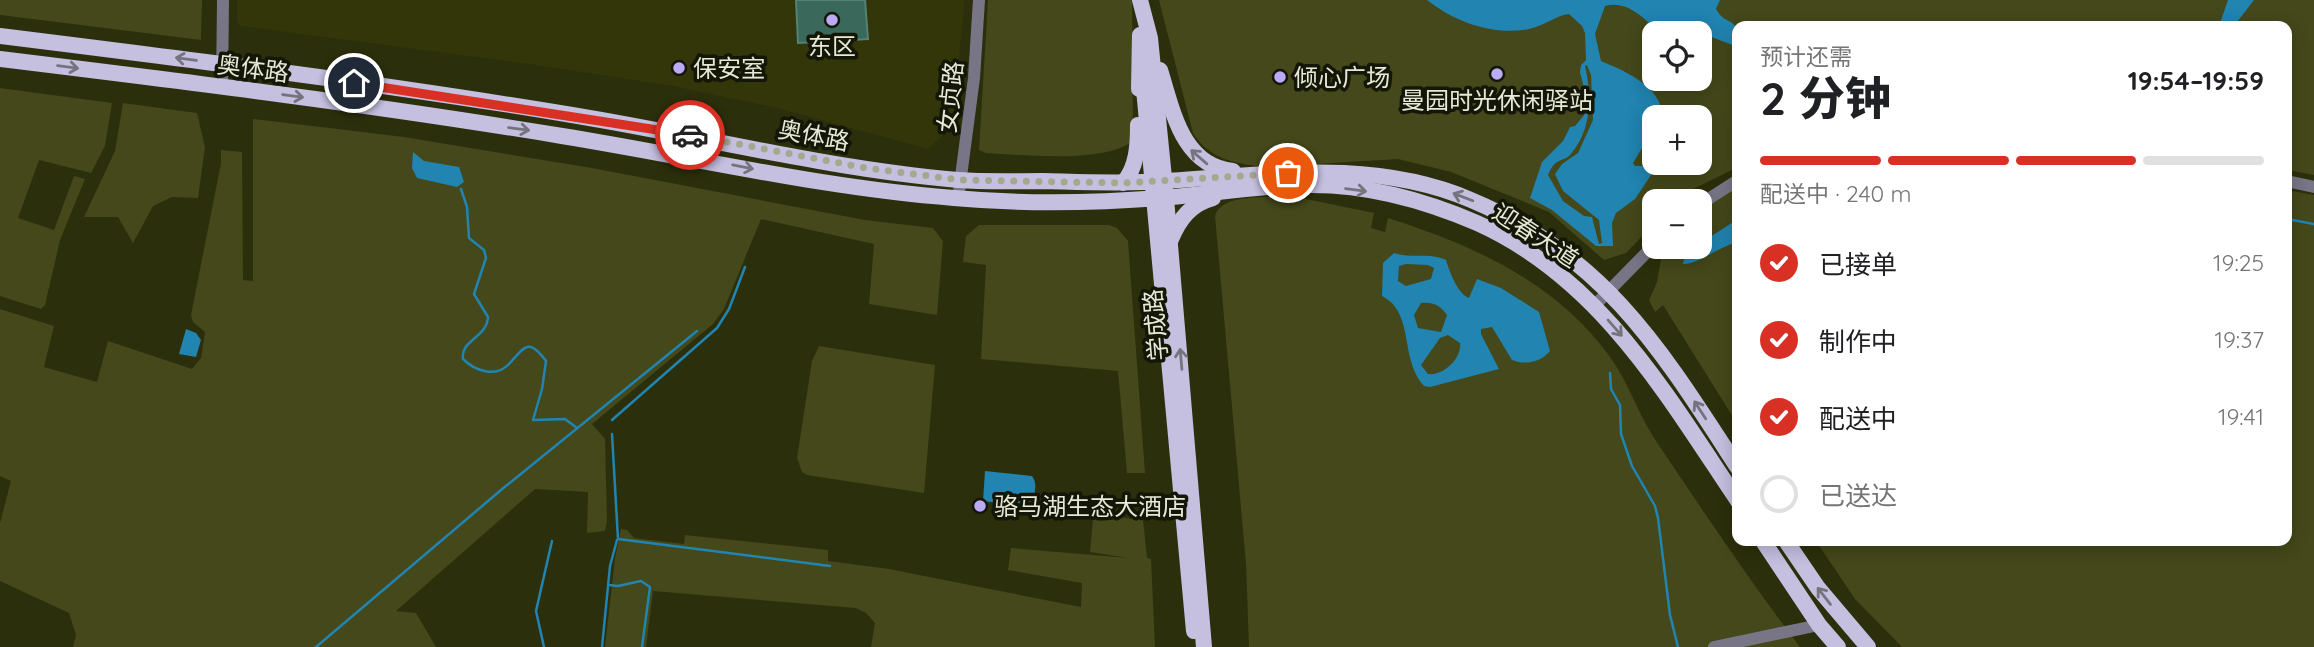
<!DOCTYPE html>
<html lang="zh">
<head>
<meta charset="utf-8">
<style>
	:root { --surface:#fff; --page:#f6f6f6; --text:#202124; --muted:#757577; --line:#e0e0e0; --accent:#d93025 }
	body { margin:0; font-family:Quicksand,"Noto Sans SC",sans-serif; background:var(--page); color:var(--text); height:100vh; display:flex; flex-direction:column; font-size:26px; white-space:nowrap }
	* { box-sizing:border-box; margin:0 }
	p { font-size:23px; color:var(--muted) }
	.icon { flex:none; width:38px; height:38px; fill:none; stroke:currentColor; stroke-width:2; stroke-linecap:round; stroke-linejoin:round }
	.map { position:relative; flex:1; overflow:hidden }
	.panel { position:absolute; left:1732px; top:21px; width:560px; height:525px; display:flex; flex-direction:column; background:var(--surface); border-radius:14px; box-shadow:0 4px 18px #0003 }
	.panel>* { flex:none }
	.buttons { position:absolute; left:1642px; top:21px; display:grid; gap:14px }
	.buttons a { display:grid; place-items:center; width:70px; height:70px; border-radius:14px; background:var(--surface); box-shadow:0 4px 18px #0003; font-size:35px }
	.pin { position:absolute; display:grid; place-items:center; width:60px; height:60px; color:#fff; margin:-30px; border:4px solid #fff; border-radius:50%; box-shadow:0 2px 7px #0007 }
	.courier { position:absolute; display:grid; place-items:center; width:70px; height:70px; margin:-35px; border:5px solid #d93025; border-radius:50%; background:#fff; color:#222; box-shadow:0 2px 9px #0007 }
	.headline em { font-style:normal; font-weight:800 }
	.headline div { display:flex; flex-direction:column-reverse }
	.headline { display:flex; align-items:center; justify-content:space-between; height:119px; padding:0 28px }
	h1 { font-size:46px; font-weight:800; line-height:52px }
	.bar { display:grid; grid-template-columns:repeat(4,1fr); gap:10px 7px; align-content:center; height:84px; padding:0 28px }
	.bar i { height:9px; border-radius:5px; background:var(--line) }
	.bar .on { background:var(--accent) }
	.bar p { grid-column:span 4 }
	ol { padding:0 28px; list-style:none }
	li { display:flex; align-items:center; gap:21px; height:77px }
	li p { margin-inline-start:auto }
	li .icon { padding:7px; border-radius:50%; background:var(--accent); color:#fff; stroke-width:4 }
	li:last-child { color:var(--muted) }
	li i { width:38px; height:38px; border:4px solid var(--line); border-radius:50% }
	.map>svg:first-child { display:block }
	.built { fill:#323608 }
	.green { fill:#44481a; fill-rule:evenodd }
	.water { fill:#2184b1; fill-rule:evenodd }
	.lines { fill:none; stroke-linecap:round; stroke-linejoin:round }
	.stream { stroke:#2184b1; stroke-width:2.5 }
	.building { fill:#3a685b; stroke:#548274; stroke-width:2 }
	.minor { stroke:#787686; stroke-width:12 }
	.major { stroke:#c5bfe0; stroke-width:16 }
	.oneway { stroke:#75737e }
	.done { stroke:#a5a88e; stroke-width:7; stroke-dasharray:0 12.6 }
	.route { stroke:#d93025; stroke-width:9 }
	.poi-dot { fill:#bbaaf6; stroke:#141607; stroke-width:2.5 }
	.labels { text-anchor:middle; dominant-baseline:central; stroke-width:7; stroke-linejoin:round; paint-order:stroke }
	.poi-label { font-size:24px; fill:#e6e9d5; stroke:#141607; text-anchor:start }
	.street-label { font-size:24px; fill:#e6e9d5; stroke:#141607 }
</style>
</head>
<body>
<div class="map">
<svg width="2314" height="647" viewBox="0 0 2314 647">
	<rect width="100%" height="100%" fill="#2c2f0b"/>
	<polygon class="built" points="237,0 964,0 964,8 952,127 928,149 777,108 673,86 522,63 240,26 237,21"/>
	<g class="green">
		<polygon points="0,0 202,0 201,40 0,15"/>
		<path d="M988,0H1132L1133,127L1130,143C1100,163 1023,155 986,153L979,150Z"/>
		<path d="M1159,0H2314V175L2287,170V26H1738V167L1691,190L1679,201H1654V224L1626,253L1604,260L1549,212L1451,172L1398,159L1265,167C1236,164 1209,159 1193,133ZM1654,33H1699V79H1654ZM1654,117H1699V163H1654Z"/>
		<polygon points="0,88 112,103 105,146 91,173 39,160 18,218 54,230 74,176 85,179 60,240 45,305 41,309 0,296"/>
		<polygon points="123,103 197,113 205,147 198,198 172,197 153,206 133,243 118,217 84,217 115,151"/>
		<polygon points="253,119 404,137 592,168 865,220 933,228 943,241 937,315 869,304 874,244 761,219 724,309 713,324 592,424 605,439 607,521 605,531 587,533 588,492 535,489 396,611 416,613 436,647 73,647 76,635 69,613 0,581 0,523 11,481 0,476 0,309 54,326 44,367 97,382 108,341 192,369 201,358 205,332 193,322 191,315 221,163 221,150 242,152 243,280 253,281"/>
		<polygon points="1738,186 1738,425 1663,305 1655,312 1649,300 1657,282 1661,259 1653,251 1658,247 1699,247 1699,209"/>
		<polygon points="2287,190 2314,195 2314,647 1902,647 1855,599 1816,541 2287,541"/>
		<path d="M1301,198L1374,213L1371,228L1385,232L1388,218C1473,245 1556,282 1610,357C1629,383 1638,414 1656,441C1703,511 1749,580 1800,647H1249L1246,564L1215,216C1222,191 1278,198 1301,198Z"/>
		<polygon points="979,225 1109,225 1117,228 1128,241 1145,473 1127,473 1118,371 981,359 986,265 963,262 966,236"/>
		<polygon points="819,346 935,365 924,493 807,475 802,472 797,458 812,361"/>
		<polygon points="1107,516 1143,520 1147,558 1151,559 1155,647 871,647 875,623 866,613 856,608 653,591 646,647 605,647 615,558 621,529 627,530 634,538 684,544 685,535 828,550 828,561 889,569 1081,607 1082,583 1008,570 1011,548 1129,558 1090,552 1093,519"/>
	</g>
	<g class="water">
		<path d="M1427,0H1720L1716,9C1728,30 1738,11 1738,47L1698,32H1658C1644,18 1627,0 1605,6L1595,34L1601,61C1625,71 1663,87 1662,117H1654V142L1645,143L1633,163L1635,166H1644L1654,150V163H1659L1635,199L1616,213L1612,223L1613,246H1596L1552,210L1530,198L1542,162L1563,141L1570,127L1575,126L1585,114V92L1580,72L1581,65L1586,60L1585,33L1582,26L1569,14C1557,15 1544,26 1529,29C1493,36 1455,22 1427,0ZM1587,65L1591,75L1593,120L1578,153L1562,164L1555,174L1563,191L1599,220L1602,243L1599,244L1592,217L1584,216L1563,201L1548,175C1556,156 1563,163 1571,154C1592,129 1592,96 1585,66Z"/>
		<polygon points="2228,0 2254,0 2234,26 2219,26"/>
		<polygon points="413,152 424,161 459,167 464,182 457,187 417,178 412,168"/>
		<path d="M1738,219V242C1720,246 1697,265 1683,264L1685,256L1695,247H1699V244Z"/>
		<path d="M1394,253C1411,259 1431,252 1446,260C1450,273 1458,294 1469,298L1477,279L1501,288L1539,312L1550,351C1540,363 1525,365 1512,360L1492,327L1481,329V334L1499,369L1430,387L1424,386C1403,363 1411,328 1395,307C1392,302 1387,299 1382,296L1383,263ZM1406,264L1428,265L1434,268L1431,279L1406,286L1398,281L1399,266ZM1421,303C1433,302 1440,305 1447,315L1441,332L1418,328L1414,315ZM1448,335L1460,343C1462,358 1444,376 1428,374L1421,365L1440,338Z"/>
		<polygon points="186,329 196,333 201,340 196,357 179,354"/>
		<path d="M985,471L1032,476C1039,485 1033,497 1031,507L983,501Z"/>
	</g>
	<g class="lines">
		<g class="stream">
			<path d="M461,189L467,207L469,238L484,250L486,258L474,294L488,317C487,338 460,340 463,359C475,371 496,378 509,364C524,348 528,336 546,361L542,389L533,420L565,419L577,428"/>
			<polyline points="2287,219 2314,224"/>
			<polyline points="1610,373 1611,389 1620,405 1621,434 1632,466 1655,506 1658,518 1670,615 1678,647"/>
			<polyline points="612,420 717,328 729,309 745,267"/>
			<polyline points="612,434 618,539 830,566"/>
			<polyline points="609,585 618,586 641,581 650,587 642,647"/>
			<polyline points="316,647 501,490 697,331"/>
			<polyline points="544,647 536,611 552,541"/>
			<polyline points="602,647 610,566 617,540"/>
		</g>
	</g>
	<polygon class="building" points="796,0 865,0 868,39 798,43"/>
	<g class="lines">
		<g class="minor">
			<polyline points="222,88 223,0"/>
			<polyline points="2287,181 2314,187"/>
			<polyline points="958,199 974,78 979,0"/>
			<polyline points="1699,205 1738,180"/>
			<polyline points="1595,305 1654,245"/>
			<polyline points="1714,647 1819,625"/>
		</g>
		<g class="major">
			<polyline points="1140,0 1150,38 1166,198 1204,647"/>
			<path d="M0,36C193,60 386,84 578,116C704,137 830,169 958,180C986,182 1014,181 1043,181C1083,182 1124,184 1165,181C1268,175 1373,158 1471,200C1605,256 1662,351 1738,468"/>
			<path d="M0,59C188,82 375,105 562,136C692,157 822,188 954,198C1020,204 1094,203 1161,198C1212,194 1261,185 1312,185C1367,185 1426,201 1477,223C1600,278 1666,394 1738,501"/>
			<path d="M1160,70C1173,111 1182,166 1233,171"/>
			<polyline points="1143,78 1194,631"/>
			<polyline points="1139,89 1140,35"/>
			<path d="M1123,183C1137,168 1138,145 1138,125"/>
			<path d="M1171,239C1180,218 1191,204 1213,198"/>
			<polyline points="1763,541 1819,625 1838,647"/>
			<polyline points="1786,541 1818,588 1868,647"/>
		</g>
	</g>
	<defs><path id="oneway-shaft" d="M-6 0H5M1.5-3L5.5 0L1.5 3" fill="none" stroke-width="1.6" stroke-linecap="round" stroke-linejoin="round" transform="scale(1.75)"/></defs>
	<g class="oneway">
		<use href="#oneway-shaft" transform="translate(186 59) rotate(-173)"/>
		<use href="#oneway-shaft" transform="translate(68 67) rotate(7)"/>
		<use href="#oneway-shaft" transform="translate(293 96) rotate(8)"/>
		<use href="#oneway-shaft" transform="translate(519 129) rotate(8)"/>
		<use href="#oneway-shaft" transform="translate(1199 157) rotate(-139)"/>
		<use href="#oneway-shaft" transform="translate(743 167) rotate(11)"/>
		<use href="#oneway-shaft" transform="translate(1356 190) rotate(7)"/>
		<use href="#oneway-shaft" transform="translate(1463 197) rotate(-159)"/>
		<use href="#oneway-shaft" transform="translate(1615 328) rotate(49)"/>
		<use href="#oneway-shaft" transform="translate(1181 359) rotate(-95)"/>
		<use href="#oneway-shaft" transform="translate(1700 410) rotate(-123)"/>
		<use href="#oneway-shaft" transform="translate(1824 596) rotate(-128)"/>
	</g>
	<g class="lines">
		<polyline class="done" points="690,135 866,168 961,180 1124,183 1288,173"/>
		<polyline class="route" points="354,83 690,135"/>
	</g>
	<g class="poi-dot">
		<circle cx="832" cy="20" r="7"/>
		<circle cx="679" cy="68" r="7"/>
		<circle cx="1497" cy="74" r="7"/>
		<circle cx="1280" cy="77" r="7"/>
		<circle cx="980" cy="506" r="7"/>
	</g>
	<g class="labels">
		<g class="poi-label">
			<text x="832" y="46" text-anchor="middle">东区</text>
			<text x="693" y="68">保安室</text>
			<text x="1294" y="77">倾心广场</text>
			<text x="1497" y="100" text-anchor="middle">曼园时光休闲驿站</text>
			<text x="994" y="506">骆马湖生态大酒店</text>
		</g>
		<g class="street-label">
			<text transform="translate(253 68) rotate(7)">奥体路</text>
			<text transform="translate(950 97) rotate(-84)">女贞路</text>
			<text transform="translate(814 135) rotate(11)">奥体路</text>
			<text transform="translate(1536 235) rotate(33)">迎春大道</text>
			<text transform="translate(1155 325) rotate(-95)">学成路</text>
		</g>
	</g>
</svg>
<div class="buttons">
<a><svg class="icon" aria-label="locate" viewBox="0 0 24 24"><circle cx="12" cy="12" r="6"/><path d="M12 2v4M12 18v4M2 12h4M18 12h4"/></svg></a>
<a>+</a>
<a>−</a>
</div>
<div class="pin" style="left:1288px;top:173px;background:#ea580c"><svg class="icon" aria-label="bag" viewBox="0 0 24 24"><path d="M5 8h14l-1 12H6zM9 8a3 3 0 0 1 6 0"/></svg></div>
<div class="pin" style="left:354px;top:83px;background:#1f2937"><svg class="icon" aria-label="home" viewBox="0 0 24 24"><path d="M3 11l9-7 9 7M6 9v11h12V9"/></svg></div>
<div class="courier" style="left:690px;top:135px"><svg class="icon" aria-label="car" viewBox="0 0 24 24"><path d="M5 17H2v-5l4-1 3-4h7l3 4 3 1v5h-3M9 17h6M6 11h13"/><circle cx="7" cy="17" r="2"/><circle cx="17" cy="17" r="2"/></svg></div>
<section class="panel">
<div class="headline"><div><h1>2 分钟</h1><p>预计还需</p></div><em>19:54–19:59</em></div>
<div class="bar"><i class="on"></i><i class="on"></i><i class="on"></i><i></i><p>配送中 · 240 m</p></div>
<ol>
<li><svg class="icon" aria-label="check" viewBox="0 0 24 24"><path d="M5 12l5 5 9-10"/></svg>已接单<p>19:25</p></li>
<li><svg class="icon" aria-label="check" viewBox="0 0 24 24"><path d="M5 12l5 5 9-10"/></svg>制作中<p>19:37</p></li>
<li><svg class="icon" aria-label="check" viewBox="0 0 24 24"><path d="M5 12l5 5 9-10"/></svg>配送中<p>19:41</p></li>
<li><i></i>已送达</li>
</ol>
</section>
</div>
</body>
</html>
